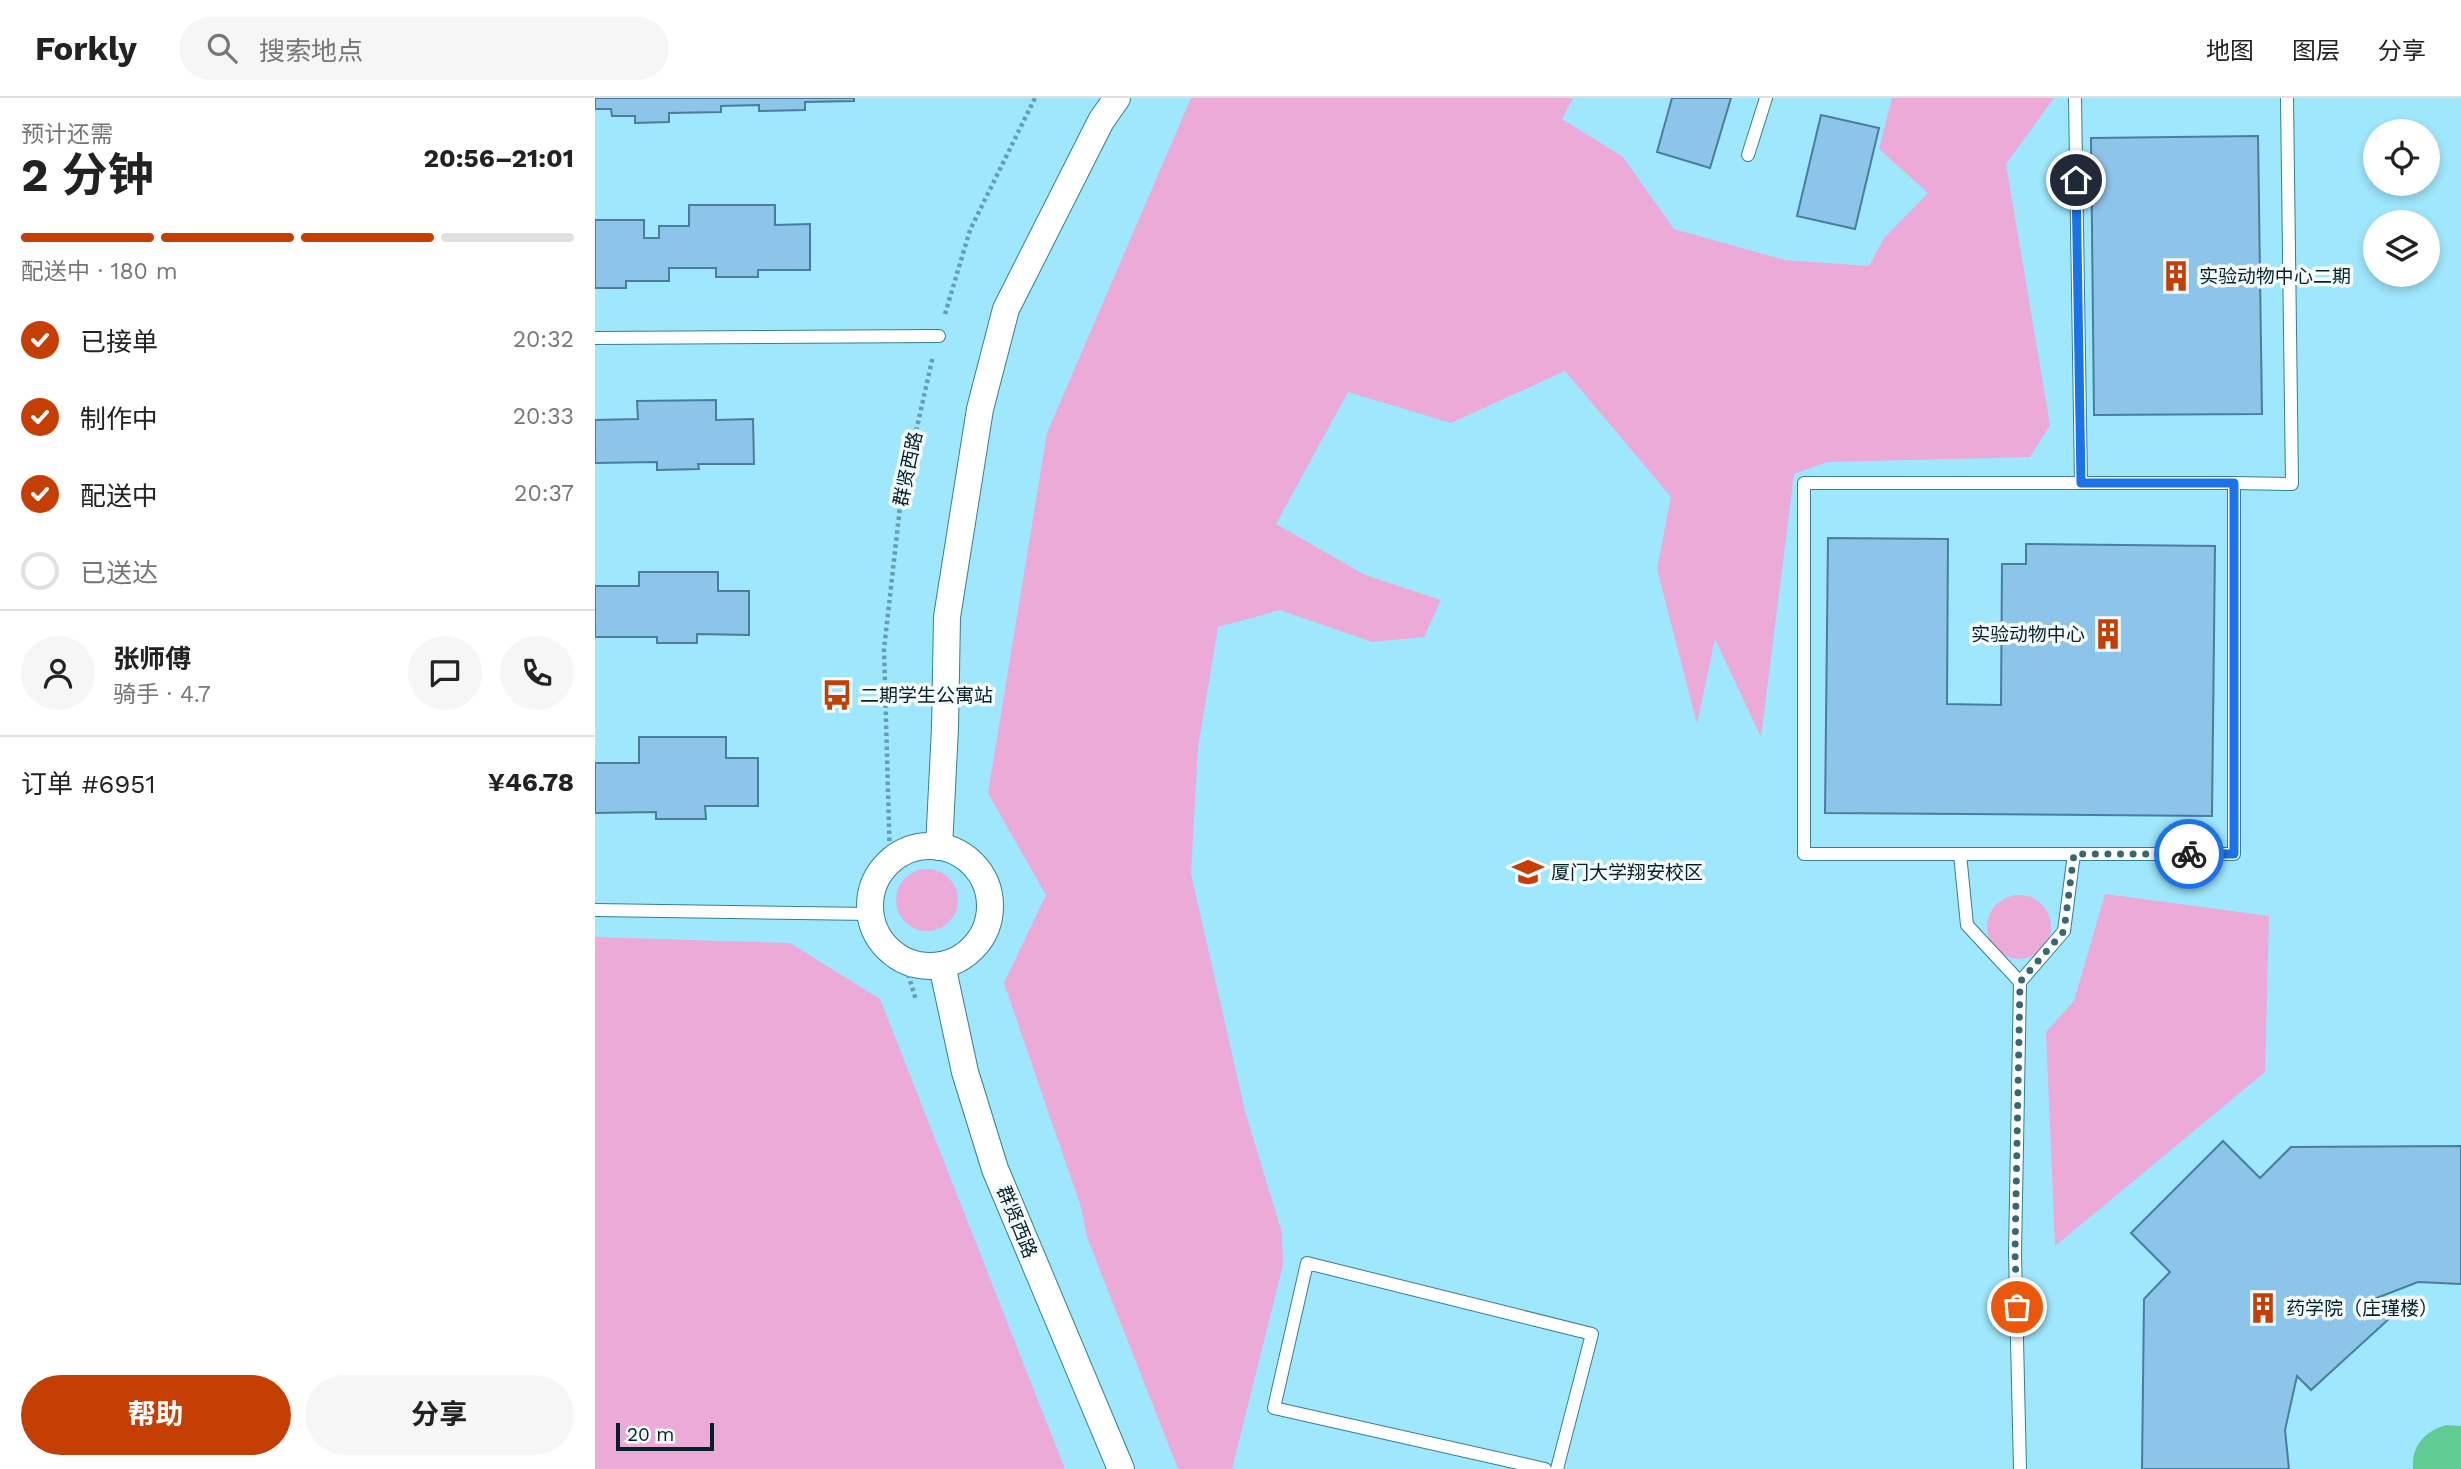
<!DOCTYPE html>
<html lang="zh">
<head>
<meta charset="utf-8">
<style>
	:root { --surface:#fff; --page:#f6f6f6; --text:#222; --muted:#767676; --line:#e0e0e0; --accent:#c53e03 }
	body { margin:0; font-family:"Work Sans","Noto Sans SC",sans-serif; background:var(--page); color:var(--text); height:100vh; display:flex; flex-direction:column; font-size:26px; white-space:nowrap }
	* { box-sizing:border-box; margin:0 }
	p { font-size:23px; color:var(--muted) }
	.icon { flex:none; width:38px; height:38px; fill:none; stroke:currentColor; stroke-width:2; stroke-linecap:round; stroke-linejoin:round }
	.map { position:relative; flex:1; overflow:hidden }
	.panel { display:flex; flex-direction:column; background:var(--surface); width:595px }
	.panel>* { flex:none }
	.tools { position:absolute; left:1768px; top:21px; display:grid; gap:14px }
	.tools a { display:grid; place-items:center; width:77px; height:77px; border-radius:50%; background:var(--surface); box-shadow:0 4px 10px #0003; font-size:35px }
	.scale { position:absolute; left:21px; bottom:18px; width:98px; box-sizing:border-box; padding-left:7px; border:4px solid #032129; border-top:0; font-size:19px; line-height:24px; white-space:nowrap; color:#032129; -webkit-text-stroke:5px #f6fcfe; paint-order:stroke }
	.pin { position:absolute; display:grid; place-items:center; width:60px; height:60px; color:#fff; margin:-30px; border:4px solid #fff; border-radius:50%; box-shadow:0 2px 7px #0007 }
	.courier { position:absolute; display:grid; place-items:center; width:70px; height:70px; margin:-35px; border:5px solid #1a73e8; border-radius:50%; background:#fff; color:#222; box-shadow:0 2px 9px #0007 }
	.headline em { font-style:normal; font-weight:700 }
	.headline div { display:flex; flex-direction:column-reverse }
	.headline { display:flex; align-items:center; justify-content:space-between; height:119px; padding:0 21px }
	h1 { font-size:46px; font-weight:700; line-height:52px }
	.bar { display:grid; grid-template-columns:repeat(4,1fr); gap:10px 7px; align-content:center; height:84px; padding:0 21px }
	.bar i { height:9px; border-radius:5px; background:var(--line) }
	.bar .on { background:var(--accent) }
	.bar p { grid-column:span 4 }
	.line { display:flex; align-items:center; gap:18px; padding:0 21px; border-top:2px solid var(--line) }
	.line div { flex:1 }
	.round { display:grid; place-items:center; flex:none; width:74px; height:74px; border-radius:37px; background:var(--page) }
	ol { padding:0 21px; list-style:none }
	li { display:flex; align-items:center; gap:21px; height:77px }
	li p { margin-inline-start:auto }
	li .icon { padding:7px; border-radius:50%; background:var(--accent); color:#fff; stroke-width:4 }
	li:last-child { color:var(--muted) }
	li i { width:38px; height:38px; border:4px solid var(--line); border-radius:50% }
	.primary-button { display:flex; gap:14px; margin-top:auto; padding:14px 21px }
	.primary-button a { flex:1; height:80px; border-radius:42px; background:var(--accent); color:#fff; font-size:28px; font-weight:700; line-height:80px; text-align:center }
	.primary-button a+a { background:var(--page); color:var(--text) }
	header { display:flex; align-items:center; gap:42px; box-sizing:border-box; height:98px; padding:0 35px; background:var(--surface); border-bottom:2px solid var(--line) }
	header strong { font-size:33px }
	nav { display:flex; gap:38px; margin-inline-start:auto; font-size:24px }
	.search { width:490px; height:63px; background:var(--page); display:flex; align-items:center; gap:18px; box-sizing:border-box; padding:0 24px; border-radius:38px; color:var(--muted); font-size:26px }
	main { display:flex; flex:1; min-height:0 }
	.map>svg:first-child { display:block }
	.green { fill:#ebaad7 }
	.water { fill:#60cc93 }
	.building { fill:#8dc4e9; stroke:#487d9f; stroke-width:2 }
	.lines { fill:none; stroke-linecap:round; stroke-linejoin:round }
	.lane-casing { stroke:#367f92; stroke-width:14 }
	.street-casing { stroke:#367f92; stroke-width:28 }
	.path { stroke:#659eae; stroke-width:4.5; stroke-dasharray:3.5 3.5; stroke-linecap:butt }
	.lane { stroke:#fff; stroke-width:12 }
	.street { stroke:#fff; stroke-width:26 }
	.done { stroke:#3a6673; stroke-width:7; stroke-dasharray:0 12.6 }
	.route { stroke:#1a73e8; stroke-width:9 }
	.labels { text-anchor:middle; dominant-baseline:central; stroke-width:7; stroke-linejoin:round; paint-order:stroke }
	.poi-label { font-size:19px; fill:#032129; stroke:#f6fcfe; text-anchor:start }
	.street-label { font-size:19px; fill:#032129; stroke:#f6fcfe }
</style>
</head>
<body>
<header>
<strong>Forkly</strong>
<div class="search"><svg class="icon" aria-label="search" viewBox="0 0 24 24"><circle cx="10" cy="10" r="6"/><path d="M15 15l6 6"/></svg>搜索地点</div>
<nav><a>地图</a><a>图层</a><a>分享</a></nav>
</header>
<main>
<section class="panel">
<div class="headline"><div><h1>2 分钟</h1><p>预计还需</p></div><em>20:56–21:01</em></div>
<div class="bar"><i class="on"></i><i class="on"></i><i class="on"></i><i></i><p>配送中 · 180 m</p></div>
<ol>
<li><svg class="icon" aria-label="check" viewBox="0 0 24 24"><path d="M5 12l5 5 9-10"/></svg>已接单<p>20:32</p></li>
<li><svg class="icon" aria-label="check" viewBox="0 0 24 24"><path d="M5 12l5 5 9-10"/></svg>制作中<p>20:33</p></li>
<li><svg class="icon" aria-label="check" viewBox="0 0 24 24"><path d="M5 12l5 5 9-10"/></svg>配送中<p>20:37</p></li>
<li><i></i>已送达</li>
</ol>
<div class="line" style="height:126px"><a class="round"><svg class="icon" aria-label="person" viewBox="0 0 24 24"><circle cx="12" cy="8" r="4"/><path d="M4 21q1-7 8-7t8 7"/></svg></a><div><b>张师傅</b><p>骑手 · 4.7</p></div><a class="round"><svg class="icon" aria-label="chat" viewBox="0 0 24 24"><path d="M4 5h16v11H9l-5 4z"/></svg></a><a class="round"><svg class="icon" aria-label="phone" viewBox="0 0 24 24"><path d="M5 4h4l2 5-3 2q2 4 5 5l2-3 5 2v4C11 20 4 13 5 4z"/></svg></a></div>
<div class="line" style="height:91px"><div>订单 #6951</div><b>¥46.78</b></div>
<div class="primary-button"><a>帮助</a><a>分享</a></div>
</section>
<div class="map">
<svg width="1866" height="1371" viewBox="0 0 1866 1371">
	<rect width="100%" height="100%" fill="#9fe7fc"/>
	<g class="green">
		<polygon points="596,0 978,0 967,21 1028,59 1079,131 1189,162 1274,168 1289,140 1333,95 1284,51 1297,0 1459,0 1411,66 1455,327 1435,359 1232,364 1199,376 1166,639 1120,541 1102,626 1062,471 1076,399 970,273 856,325 753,294 681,426 770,477 846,502 829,539 777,544 685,512 623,529 603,649 596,776 650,1013 687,1135 688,1167 637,1371 583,1371 492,1139 486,1109 409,885 451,797 393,695 452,335"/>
		<circle cx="332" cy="802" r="31"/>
		<polygon points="1510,796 1674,818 1670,974 1460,1148 1451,934 1479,903"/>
		<circle cx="1424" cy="829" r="32"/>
		<polygon points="0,839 195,845 285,901 470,1371 0,1371"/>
	</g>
	<path class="water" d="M1851,1327L1866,1328V1371H1818C1816,1348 1830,1333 1851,1327Z"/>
	<g class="building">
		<polygon points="0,0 259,0 259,3 210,4 210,12 164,13 164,7 126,8 126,14 74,15 74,24 40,25 40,18 17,18 16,11 0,11"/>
		<polygon points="1077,0 1136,0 1115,70 1062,54"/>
		<polygon points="1226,17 1284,30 1260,131 1202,118"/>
		<polygon points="1663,38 1667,316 1499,317 1496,40"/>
		<polygon points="94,107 180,107 180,127 215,126 215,172 163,172 163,179 121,179 121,170 74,170 74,183 31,183 31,190 0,190 0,122 49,122 49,140 64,140 64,128 94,128"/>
		<polygon points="121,302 121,322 158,321 159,366 103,366 104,371 62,372 62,364 0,365 0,322 43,321 42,303"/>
		<polygon points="1233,440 1353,441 1352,606 1406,607 1407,466 1431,466 1431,446 1620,448 1617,718 1230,715"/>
		<polygon points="44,474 123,474 123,493 154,493 154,537 102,536 102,545 62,545 62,539 0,539 0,488 44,488"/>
		<polygon points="44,639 131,639 131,660 163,660 163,708 110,708 111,721 61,721 61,714 0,715 0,665 44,665"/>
		<polygon points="1628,1043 1665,1080 1696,1049 1866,1048 1866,1186 1823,1184 1779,1201 1796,1219 1716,1292 1702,1278 1690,1332 1694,1371 1547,1371 1549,1201 1575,1174 1536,1135"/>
	</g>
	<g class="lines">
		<defs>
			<g id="lane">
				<polyline points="1480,0 1486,385"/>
				<polyline points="1153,57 1171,0"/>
				<polyline points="0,240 344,238"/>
				<rect x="1209" y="385" width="430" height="371"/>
				<polyline points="1639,385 1697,386 1692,0"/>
				<polyline points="1365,756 1372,827 1425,884"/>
				<polyline points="0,812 276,816"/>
				<polyline points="950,1371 679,1310 712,1165 997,1236 962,1371"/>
				<polyline points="1425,1371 1420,1155 1425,884 1469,833 1479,756"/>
			</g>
			<g id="street">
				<circle cx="335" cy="808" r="60"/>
				<polyline points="344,749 350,630 352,519 385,311 411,211 506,23 522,0"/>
				<polyline points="347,867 370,974 400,1071 526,1371"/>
			</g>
		</defs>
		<use href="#lane" class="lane-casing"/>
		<use href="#street" class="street-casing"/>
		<g class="path">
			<polyline points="350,216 375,132 440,0"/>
			<polyline points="295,764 289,551 306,400 338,258"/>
			<polyline points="309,863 321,902"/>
		</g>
		<use href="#lane" class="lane"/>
		<use href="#street" class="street"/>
	</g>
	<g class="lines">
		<polyline class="done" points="1422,1209 1420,1155 1425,884 1469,833 1479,756 1594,756"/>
		<polyline class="route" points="1481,82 1486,385 1639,385 1639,756 1594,756"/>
	</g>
	<defs>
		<symbol id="building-bare" viewBox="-9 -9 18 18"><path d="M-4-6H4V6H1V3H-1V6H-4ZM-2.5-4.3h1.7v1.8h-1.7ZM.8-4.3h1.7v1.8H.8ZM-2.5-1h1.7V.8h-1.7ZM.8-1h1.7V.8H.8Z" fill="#c53e03" stroke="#f6fcfe" stroke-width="2.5" paint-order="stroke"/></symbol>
		<symbol id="bus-bare" viewBox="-9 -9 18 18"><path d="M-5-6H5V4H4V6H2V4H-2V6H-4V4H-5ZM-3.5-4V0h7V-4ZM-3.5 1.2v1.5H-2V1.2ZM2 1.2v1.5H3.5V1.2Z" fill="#c53e03" stroke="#f6fcfe" stroke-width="2.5" paint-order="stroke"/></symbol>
		<symbol id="university-bare" viewBox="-9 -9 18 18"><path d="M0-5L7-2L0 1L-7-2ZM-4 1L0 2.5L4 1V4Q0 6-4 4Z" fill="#c53e03" stroke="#f6fcfe" stroke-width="2.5" paint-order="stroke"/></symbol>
	</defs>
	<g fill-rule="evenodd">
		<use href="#building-bare" x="1559" y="156" width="44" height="44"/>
		<use href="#building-bare" x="1491" y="514" width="44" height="44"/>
		<use href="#bus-bare" x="220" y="575" width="44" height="44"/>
		<use href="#university-bare" x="911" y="752" width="44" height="44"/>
		<use href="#building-bare" x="1646" y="1188" width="44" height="44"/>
	</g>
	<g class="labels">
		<g class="poi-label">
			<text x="1604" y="178">实验动物中心二期</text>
			<text x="1490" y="536" text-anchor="end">实验动物中心</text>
			<text x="265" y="597">二期学生公寓站</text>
			<text x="956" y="774">厦门大学翔安校区</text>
			<text x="1691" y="1210">药学院（庄瑾楼）</text>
		</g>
		<g class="street-label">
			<text transform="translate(313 371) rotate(-78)">群贤西路</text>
			<text transform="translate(422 1124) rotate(68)">群贤西路</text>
		</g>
	</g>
</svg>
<div class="tools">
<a><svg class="icon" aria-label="locate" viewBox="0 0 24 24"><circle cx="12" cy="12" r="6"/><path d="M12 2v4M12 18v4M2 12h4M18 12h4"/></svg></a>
<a><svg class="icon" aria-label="layers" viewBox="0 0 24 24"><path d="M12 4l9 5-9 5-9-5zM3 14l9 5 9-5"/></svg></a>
</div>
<div class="scale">20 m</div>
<div class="pin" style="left:1422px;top:1209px;background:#ea580c"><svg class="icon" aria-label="bag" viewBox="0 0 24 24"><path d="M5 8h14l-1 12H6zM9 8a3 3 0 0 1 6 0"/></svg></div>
<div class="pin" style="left:1481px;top:82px;background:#1f2937"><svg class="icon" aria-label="home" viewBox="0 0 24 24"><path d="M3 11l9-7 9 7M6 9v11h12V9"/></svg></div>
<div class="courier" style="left:1594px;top:756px"><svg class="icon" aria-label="bike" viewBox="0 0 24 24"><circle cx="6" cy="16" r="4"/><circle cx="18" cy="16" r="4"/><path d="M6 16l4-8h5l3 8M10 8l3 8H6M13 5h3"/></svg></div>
</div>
</main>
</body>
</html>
